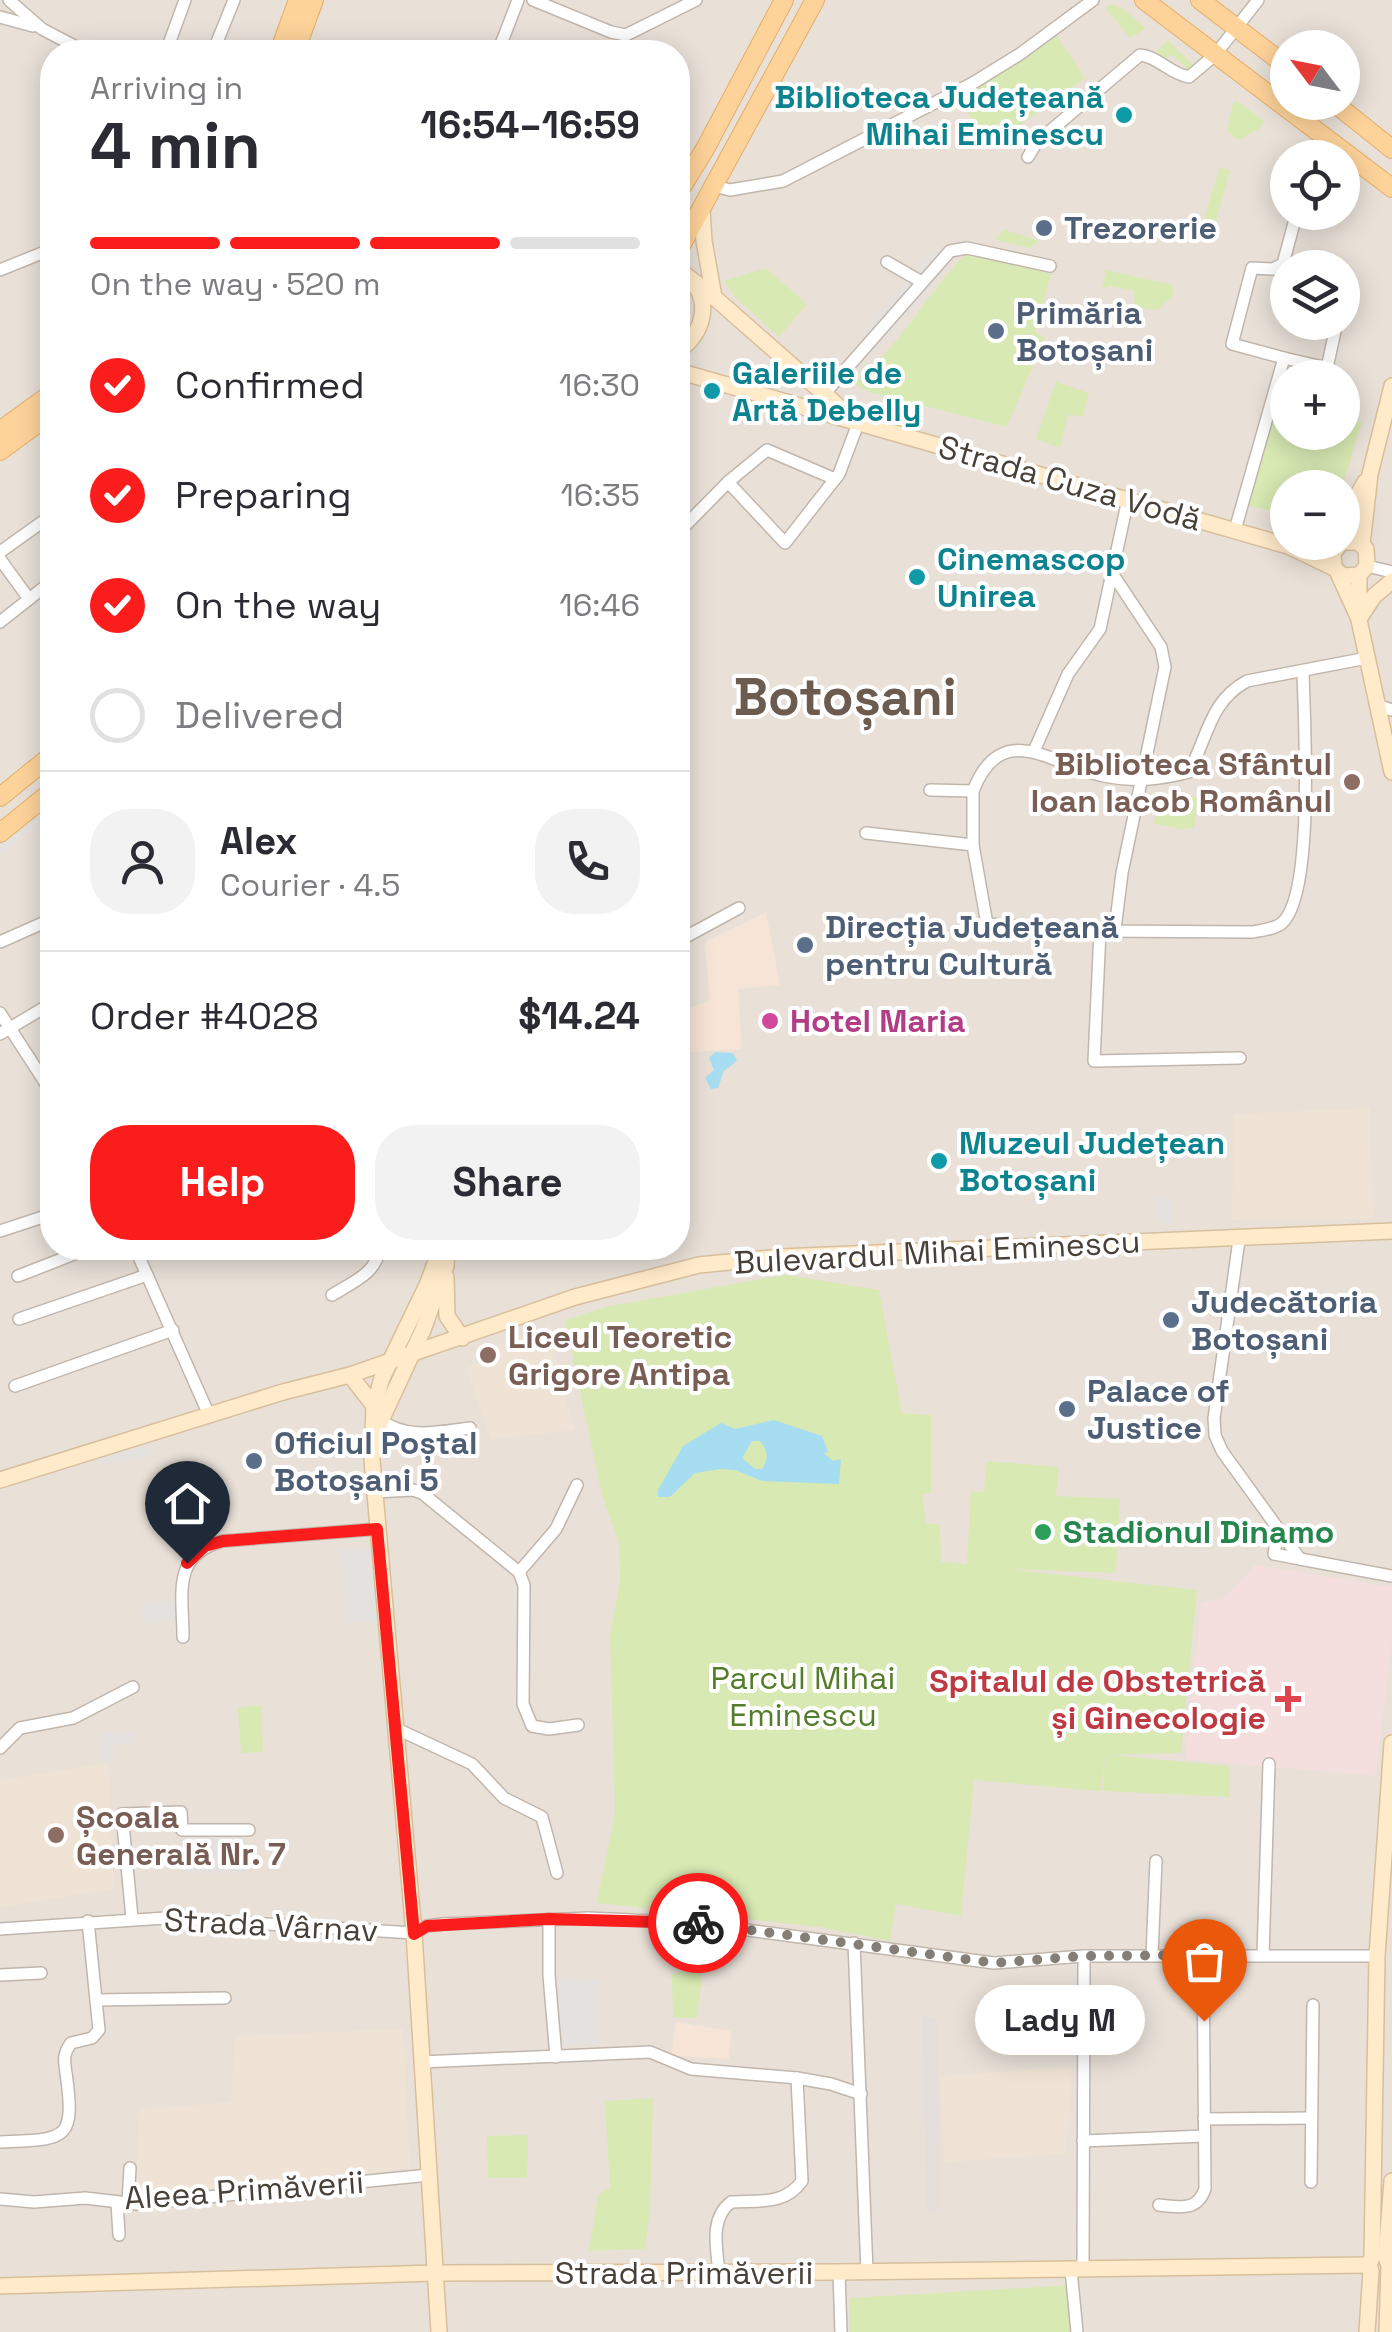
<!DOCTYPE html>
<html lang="en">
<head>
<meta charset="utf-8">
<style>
	:root { --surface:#fff; --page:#f2f2f3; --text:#2b2b33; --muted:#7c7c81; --line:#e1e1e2; --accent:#fa1d1c }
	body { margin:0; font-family:"Space Grotesk",sans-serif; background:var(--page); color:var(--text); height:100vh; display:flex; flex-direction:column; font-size:38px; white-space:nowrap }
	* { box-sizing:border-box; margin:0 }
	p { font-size:32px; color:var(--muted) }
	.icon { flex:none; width:55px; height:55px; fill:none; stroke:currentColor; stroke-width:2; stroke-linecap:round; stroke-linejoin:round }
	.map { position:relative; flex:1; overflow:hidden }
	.sheet { position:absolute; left:40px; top:40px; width:650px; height:1220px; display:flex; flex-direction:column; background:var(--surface); border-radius:40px; box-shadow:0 5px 25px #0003 }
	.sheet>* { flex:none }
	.needle { width:65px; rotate:302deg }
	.buttons { position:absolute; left:1270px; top:30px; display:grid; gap:20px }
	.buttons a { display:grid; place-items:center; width:90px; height:90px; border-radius:50%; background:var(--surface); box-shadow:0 5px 25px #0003; font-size:50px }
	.pin { position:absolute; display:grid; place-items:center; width:85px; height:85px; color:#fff; margin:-102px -42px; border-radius:50% 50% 50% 0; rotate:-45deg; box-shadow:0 0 10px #0007 }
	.pin .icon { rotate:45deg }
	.courier { position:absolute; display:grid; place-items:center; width:100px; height:100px; margin:-50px; border:8px solid #fa1d1c; border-radius:50%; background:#fff; color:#222; box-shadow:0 2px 12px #0007 }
	.bubble { position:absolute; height:70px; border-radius:35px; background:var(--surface); box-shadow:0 5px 25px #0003; font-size:32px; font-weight:700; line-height:70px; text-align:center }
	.overview em { font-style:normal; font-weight:700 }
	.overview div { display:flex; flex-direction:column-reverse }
	.overview { display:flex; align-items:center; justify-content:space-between; height:170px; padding:0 50px }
	h1 { font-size:65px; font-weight:700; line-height:75px }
	.bar { display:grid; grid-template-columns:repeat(4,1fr); gap:15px 10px; align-content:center; height:120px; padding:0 50px }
	.bar i { height:12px; border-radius:8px; background:var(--line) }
	.bar .on { background:var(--accent) }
	.bar p { grid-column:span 4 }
	.line { display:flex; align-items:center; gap:25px; padding:0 50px; border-top:2px solid var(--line) }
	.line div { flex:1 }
	.round { display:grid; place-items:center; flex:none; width:105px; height:105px; border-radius:40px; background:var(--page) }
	ol { padding:0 50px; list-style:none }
	li { display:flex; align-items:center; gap:30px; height:110px }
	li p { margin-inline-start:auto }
	li .icon { padding:10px; border-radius:50%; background:var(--accent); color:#fff; stroke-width:4 }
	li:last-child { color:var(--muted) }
	li i { width:55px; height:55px; border:5px solid var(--line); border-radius:50% }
	.primary-button { display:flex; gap:20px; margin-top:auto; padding:20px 50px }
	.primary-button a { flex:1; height:115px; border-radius:40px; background:var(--accent); color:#fff; font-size:40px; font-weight:700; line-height:115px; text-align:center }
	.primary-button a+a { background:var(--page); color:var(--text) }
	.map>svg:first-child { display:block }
	.residential { fill:#e9e1d8; fill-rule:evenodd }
	.commercial { fill:#f6e4d6 }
	.industrial { fill:#e5dfdb }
	.education { fill:#eee3d4 }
	.medical { fill:#f5dede }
	.green { fill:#d8e9b3 }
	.parking { fill:#e4e1de }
	.water { fill:#a7ddf1; fill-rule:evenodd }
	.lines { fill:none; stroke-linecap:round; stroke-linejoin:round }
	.street-casing { stroke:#c1b6ac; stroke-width:14 }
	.secondary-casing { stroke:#d8bf9c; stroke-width:18 }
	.primary-casing { stroke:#e4ad68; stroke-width:20 }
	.street { stroke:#fff; stroke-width:11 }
	.secondary { stroke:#ffeaca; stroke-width:15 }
	.primary { stroke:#fed39a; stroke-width:18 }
	.done { stroke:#857e76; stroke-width:10; stroke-dasharray:0 18 }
	.route { stroke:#fa1d1c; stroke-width:12 }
	.culture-dot { fill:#0f9aa8; stroke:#fff; stroke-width:4 }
	.service-dot { fill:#5c6f8a; stroke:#fff; stroke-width:4 }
	.education-dot { fill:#8d6e63; stroke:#fff; stroke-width:4 }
	.hotel-dot { fill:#d1479c; stroke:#fff; stroke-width:4 }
	.leisure-dot { fill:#2e9e5b; stroke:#fff; stroke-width:4 }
	.health-dot { fill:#e0444e; stroke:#fff; stroke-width:4 }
	.labels { text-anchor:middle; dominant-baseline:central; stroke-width:8; stroke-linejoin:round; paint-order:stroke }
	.culture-label { font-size:32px; font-weight:bold; fill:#0d838f; stroke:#fff; text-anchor:start }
	.service-label { font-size:32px; font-weight:bold; fill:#4e5e75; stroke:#fff; text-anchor:start }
	.street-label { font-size:32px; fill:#494038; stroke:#fff }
	.education-label { font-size:32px; font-weight:bold; fill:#785e54; stroke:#fff; text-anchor:start }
	.hotel-label { font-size:32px; font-weight:bold; fill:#b23c85; stroke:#fff; text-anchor:start }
	.leisure-label { font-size:32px; font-weight:bold; fill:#27864d; stroke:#fff; text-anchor:start }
	.park-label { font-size:32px; fill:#557c2a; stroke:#fff }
	.health-label { font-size:32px; font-weight:bold; fill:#be3a42; stroke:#fff; text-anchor:end }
	.town-label { font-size:52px; font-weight:bold; fill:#6c5c4f; stroke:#fff }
</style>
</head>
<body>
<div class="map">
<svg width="1392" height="2332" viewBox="0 0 1392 2332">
	<rect width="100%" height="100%" fill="#f5f0ea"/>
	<path class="residential" d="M0,0H1392V2332H0ZM1288,48H1342V102H1288ZM52,52H678V1248H52ZM1288,158H1342V212H1288ZM1288,268H1342V322H1288ZM1288,378H1342V432H1288ZM1288,488H1342V542H1288Z"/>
	<g class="commercial">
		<polygon points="766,912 780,985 738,989 742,1049 680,1053 678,1012 710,1001 705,942"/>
		<polygon points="676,2022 731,2031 729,2059 671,2056"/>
	</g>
	<polygon class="industrial" points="922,2017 937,2018 940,2210 927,2211"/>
	<g class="education">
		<polygon points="1370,1108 1373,1219 1232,1220 1234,1114"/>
		<polygon points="550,1324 560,1380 575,1430 491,1439 466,1368 480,1362 480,1353"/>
		<polygon points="108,1763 114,1889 0,1907 0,1780"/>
		<polygon points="403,2029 410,2168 327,2179 134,2196 140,2109 231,2102 235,2036"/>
		<polygon points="1072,2067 1066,2154 944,2162 940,2076"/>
	</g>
	<polygon class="medical" points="1255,1565 1392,1587 1392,1639 1376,1776 1186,1759 1201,1603 1225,1598"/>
	<g class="green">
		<polygon points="1112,4 1124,9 1146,28 1130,38 1105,7"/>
		<polygon points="1052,29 1085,78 992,145 952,92"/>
		<polygon points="1168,40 1196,68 1188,70 1172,54 1162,62 1153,55"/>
		<polygon points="1237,101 1264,121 1261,128 1238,140 1227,131 1233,103"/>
		<polygon points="1220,167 1230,170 1215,225 1203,222"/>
		<polygon points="1005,230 1039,241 1029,248 994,239"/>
		<path d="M968,252L1051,274L1035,332L1045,337L1007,427L870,392L856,385C862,368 875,364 887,351C916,320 936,282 968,252Z"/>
		<polygon points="766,268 807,304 779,337 735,297 724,281"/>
		<polygon points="1106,270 1173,285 1173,296 1157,310 1135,307 1134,291 1110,286 1102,289"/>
		<polygon points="1056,382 1089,393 1083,416 1068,415 1060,448 1036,439"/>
		<polygon points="1287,409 1288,432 1342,432 1343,416 1362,422 1342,487 1288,488 1287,514 1244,505 1269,416"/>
		<polygon points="1169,790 1198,798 1194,828 1180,829 1153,823"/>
		<polygon points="786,1275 879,1290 902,1413 931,1415 931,1493 922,1494 926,1523 940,1525 941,1562 967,1564 971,1491 984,1492 987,1461 1058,1467 1056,1496 1120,1499 1116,1573 1008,1569 1197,1590 1181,1753 1110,1755 1230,1766 1230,1797 1103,1791 1105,1754 1101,1791 974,1780 961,1916 896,1904 890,1941 820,1927 597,1903 615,1812 610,1634 620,1582 619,1542 602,1495 565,1320 609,1306"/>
		<polygon points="261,1705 263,1752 241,1753 238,1708"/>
		<polygon points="703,1967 697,2018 673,2018 672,1974"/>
		<polygon points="653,2098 650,2210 645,2249 589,2251 598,2195 610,2188 605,2101"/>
		<polygon points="528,2135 527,2178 488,2178 487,2136"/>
		<polygon points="1075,2285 1075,2332 849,2332 849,2298"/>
	</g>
	<g class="parking">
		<polygon points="937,248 943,252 868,338 861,334 923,260"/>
		<polygon points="944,262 948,266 871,356 868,352"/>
		<polygon points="52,803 52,814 0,854 0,846"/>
		<polygon points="1156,1198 1172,1199 1172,1224 1156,1222"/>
		<polygon points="150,1440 153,1454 102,1465 99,1452"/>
		<polygon points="373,1547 379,1621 346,1623 340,1550"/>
		<polygon points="176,1600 178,1619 143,1624 141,1604"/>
		<polygon points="101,1733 133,1733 133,1744 114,1744 113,1762 100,1761"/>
		<polygon points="181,1835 243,1835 245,1873 183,1873"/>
		<polygon points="554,1978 599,1981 598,2043 559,2047"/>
	</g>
	<g class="water">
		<polygon points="715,1052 733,1053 737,1061 724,1071 718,1088 711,1089 705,1078 714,1070 709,1058"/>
		<path d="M774,1420L822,1436L828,1452L824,1453L833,1461L841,1459L839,1484L762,1481L735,1470L720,1469L695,1473L670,1497H658V1490L683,1446L721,1423L735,1429ZM752,1441H760C768,1451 769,1458 762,1469H755L742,1458Z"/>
	</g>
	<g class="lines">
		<defs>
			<g id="street">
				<polyline points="9,0 42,29 86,52"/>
				<polyline points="533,0 611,32 626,35 696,0"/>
				<polyline points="0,17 33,26"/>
				<polyline points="166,52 185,0"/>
				<polyline points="213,52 234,0"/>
				<polyline points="498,52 518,0"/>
				<path d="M1028,157L1037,142L1140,55C1157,56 1169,73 1189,77L1215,55L1258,0"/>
				<polyline points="715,186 730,190 783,181 973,83 1020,54 1093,0"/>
				<polyline points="887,262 920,281"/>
				<polyline points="0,270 52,249"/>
				<polyline points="1284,358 1327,368 1337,322"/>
				<polyline points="809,407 817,402 950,251 967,248 1050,266"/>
				<polyline points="728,482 785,543 839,474 859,421"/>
				<polyline points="1235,530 1284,358 1232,344 1252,268 1273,269 1283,264 1297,212"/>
				<polyline points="678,533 728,482 767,450 835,479"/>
				<polyline points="0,552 52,515"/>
				<polyline points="0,559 29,599"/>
				<polyline points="1367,566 1392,572"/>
				<polyline points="1112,573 1161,647 1165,667 1122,873 1115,929"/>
				<polyline points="0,622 52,581"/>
				<polyline points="1377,705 1392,710"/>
				<polyline points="1034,751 1068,674 1100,629 1128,499"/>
				<path d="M930,790L973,791C1002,717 1051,765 1104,776C1135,782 1159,780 1189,772C1208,736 1210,701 1247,681L1367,658"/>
				<path d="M973,791V845L987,924L1100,931L1253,932C1263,930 1275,929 1282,923C1315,894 1304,718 1303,671"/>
				<polyline points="866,833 973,845"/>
				<polyline points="1100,931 1094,1061 1240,1058"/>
				<polyline points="678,941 739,908"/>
				<polyline points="0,942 52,919"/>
				<polyline points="0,1013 52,1093"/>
				<polyline points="0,1034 52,1003"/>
				<polyline points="0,1231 52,1214"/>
				<polyline points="1239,1240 1214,1418 1215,1435 1222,1451 1300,1559 1392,1576"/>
				<polyline points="135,1248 209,1415"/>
				<polyline points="18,1276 82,1251 80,1248"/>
				<path d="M332,1295C351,1283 378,1273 379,1248"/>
				<polyline points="19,1319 147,1275"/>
				<polyline points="15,1386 173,1330"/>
				<path d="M380,1420C408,1440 438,1432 470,1428"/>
				<polyline points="374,1492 413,1490 422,1493 519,1572 524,1585 523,1704 532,1726 549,1729 578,1725"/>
				<polyline points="1278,1532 1274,1554 1300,1559"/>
				<polyline points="519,1572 556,1529 577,1485"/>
				<path d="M183,1637C183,1594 171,1555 223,1541L377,1529"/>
				<polyline points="395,1728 472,1764 504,1798 542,1817 557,1873"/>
				<polyline points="0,1748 20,1728 73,1718 133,1687"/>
				<polyline points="132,1918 122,1814 181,1812 182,1830 249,1830"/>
				<polyline points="549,1919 549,1975 556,2057"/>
				<polyline points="0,1929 165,1918 414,1933 427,1926 442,1924 589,1918 695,1923 994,1963 1084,1956 1377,1956"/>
				<polyline points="854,1943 867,2272"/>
				<polyline points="1152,1955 1156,1861"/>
				<polyline points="1263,1955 1269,1764"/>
				<polyline points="0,1975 41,1973"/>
				<polyline points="96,2000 225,1998"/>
				<polyline points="421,2062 650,2052 691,2069 797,2078 831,2084 861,2094"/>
				<polyline points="1204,2119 1311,2118"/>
				<polyline points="1083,2141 1204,2136"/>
				<path d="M0,2142C65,2139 76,2143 66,2073C64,2060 63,2054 71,2043L92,2038L99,2030L88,1921"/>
				<polyline points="1311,2182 1313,2005"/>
				<polyline points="0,2199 34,2202 85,2198 137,2204 429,2175"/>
				<polyline points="117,2202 119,2235"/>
				<polyline points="128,2202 130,2168"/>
				<path d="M1159,2205C1179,2207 1197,2212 1205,2189L1203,1955"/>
				<polyline points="1071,2270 1077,2332"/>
				<polyline points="1083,2270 1084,1956"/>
				<polyline points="839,2272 841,2332"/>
				<path d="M719,2273C717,2248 709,2219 731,2202C758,2200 784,2206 802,2181L797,2078"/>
			</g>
			<g id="secondary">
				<polyline points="702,209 704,241 714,297"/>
				<polyline points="678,269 714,297 846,413"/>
				<path d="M678,351C699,337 711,310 696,286"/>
				<polyline points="678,371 1288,546 1334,568"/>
				<polyline points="1342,542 1333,553 1334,568 1343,576 1359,575 1367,566 1366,549 1358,542 1342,542"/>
				<polyline points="1343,542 1350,509 1365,482"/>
				<polyline points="1362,544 1370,474 1392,386"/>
				<polyline points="1293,546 1339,544"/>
				<polyline points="1338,573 1359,619"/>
				<polyline points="1359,575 1359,620 1392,772"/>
				<polyline points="1361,616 1374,596 1392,581"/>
				<polyline points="446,1277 447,1316 462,1338"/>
				<polyline points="350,1375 374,1406"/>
				<polyline points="378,1427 423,1330 446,1266 447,1248"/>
				<polyline points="0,1480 283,1392 350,1375 575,1297 699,1265 780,1257 1392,1231"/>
				<polyline points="1386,2257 1392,2181"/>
				<polyline points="1386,2257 1389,2265 1387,2332"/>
				<polyline points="0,2286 435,2273 839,2272 1369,2265"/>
				<polyline points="439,2332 414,1933 372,1460 374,1406 382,1378 427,1285 441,1248"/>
				<polyline points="1367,2332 1371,2271 1369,2265 1372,2257 1377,1956 1392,1743"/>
			</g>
			<g id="primary">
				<polyline points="1144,0 1392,188"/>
				<polyline points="1200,0 1288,67"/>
				<polyline points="279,52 298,0"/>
				<polyline points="295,52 314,0"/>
				<polyline points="1333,102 1392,149"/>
				<polyline points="678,193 705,149 784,0"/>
				<polyline points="678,251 815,0"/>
				<polyline points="0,431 52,393"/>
				<polyline points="0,451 52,413"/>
				<polyline points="0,797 52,755"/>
				<polyline points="0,833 52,791"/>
			</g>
		</defs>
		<use href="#street" class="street-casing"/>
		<use href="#secondary" class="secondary-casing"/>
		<use href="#primary" class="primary-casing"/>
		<use href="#street" class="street"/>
		<use href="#secondary" class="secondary"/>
		<use href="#primary" class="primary"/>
	</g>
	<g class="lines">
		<polyline class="done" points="698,1923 994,1963 1084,1956 1203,1955 1204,2021"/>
		<polyline class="route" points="187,1563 205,1546 223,1541 377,1529 414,1934 427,1926 549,1919 698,1923"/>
	</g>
	<g class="culture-dot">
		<circle cx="1124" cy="115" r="10"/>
		<circle cx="712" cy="391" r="10"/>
		<circle cx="917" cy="577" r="10"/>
		<circle cx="939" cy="1161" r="10"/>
	</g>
	<g class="service-dot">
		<circle cx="1044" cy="228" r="10"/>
		<circle cx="996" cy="331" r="10"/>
		<circle cx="805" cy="945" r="10"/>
		<circle cx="1171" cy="1320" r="10"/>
		<circle cx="1067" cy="1409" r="10"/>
		<circle cx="254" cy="1461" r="10"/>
	</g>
	<g class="education-dot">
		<circle cx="1352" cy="782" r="10"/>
		<circle cx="488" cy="1355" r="10"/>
		<circle cx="56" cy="1835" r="10"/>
	</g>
	<circle class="hotel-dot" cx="770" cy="1021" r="10"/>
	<circle class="leisure-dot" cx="1043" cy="1532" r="10"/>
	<path class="health-dot" d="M1283 1684h10v10h10v10h-10v10h-10v-10h-10v-10h10z"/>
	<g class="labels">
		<g class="culture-label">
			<text x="1104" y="97" text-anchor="end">Biblioteca Județeană<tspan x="1104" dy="37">Mihai Eminescu</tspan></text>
			<text x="732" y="373">Galeriile de<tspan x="732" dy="37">Artă Debelly</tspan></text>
			<text x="937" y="559">Cinemascop<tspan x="937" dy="37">Unirea</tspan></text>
			<text x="959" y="1143">Muzeul Județean<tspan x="959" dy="37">Botoșani</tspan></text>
		</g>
		<g class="service-label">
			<text x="1064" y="228">Trezorerie</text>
			<text x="1016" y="313">Primăria<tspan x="1016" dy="37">Botoșani</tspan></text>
			<text x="825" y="927">Direcția Județeană<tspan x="825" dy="37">pentru Cultură</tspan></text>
			<text x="1191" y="1302">Judecătoria<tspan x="1191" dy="37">Botoșani</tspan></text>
			<text x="1087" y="1391">Palace of<tspan x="1087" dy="37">Justice</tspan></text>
			<text x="274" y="1443">Oficiul Poștal<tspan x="274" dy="37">Botoșani 5</tspan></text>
		</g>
		<g class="street-label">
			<text transform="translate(1070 483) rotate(16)">Strada Cuza Vodă</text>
			<text transform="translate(937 1252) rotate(-3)">Bulevardul Mihai Eminescu</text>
			<text transform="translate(271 1925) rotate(3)">Strada Vârnav</text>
			<text transform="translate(244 2190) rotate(-4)">Aleea Primăverii</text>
			<text x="684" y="2273">Strada Primăverii</text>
		</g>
		<g class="education-label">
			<text x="1332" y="764" text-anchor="end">Biblioteca Sfântul<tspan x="1332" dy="37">Ioan Iacob Românul</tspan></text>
			<text x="508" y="1337">Liceul Teoretic<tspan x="508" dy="37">Grigore Antipa</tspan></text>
			<text x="76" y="1817">Școala<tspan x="76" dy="37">Generală Nr. 7</tspan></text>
		</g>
		<g class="hotel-label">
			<text x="790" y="1021">Hotel Maria</text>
		</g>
		<g class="leisure-label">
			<text x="1063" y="1532">Stadionul Dinamo</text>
		</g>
		<g class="park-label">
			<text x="803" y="1678">Parcul Mihai<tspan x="803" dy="37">Eminescu</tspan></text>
		</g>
		<g class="health-label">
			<text x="1266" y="1681">Spitalul de Obstetrică<tspan x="1266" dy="37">și Ginecologie</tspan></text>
		</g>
		<g class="town-label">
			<text x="845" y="697">Botoșani</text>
		</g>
	</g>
</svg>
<div class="buttons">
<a><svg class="needle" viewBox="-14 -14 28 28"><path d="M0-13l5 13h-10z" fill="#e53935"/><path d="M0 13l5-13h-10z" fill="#7c7c81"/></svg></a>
<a><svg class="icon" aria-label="locate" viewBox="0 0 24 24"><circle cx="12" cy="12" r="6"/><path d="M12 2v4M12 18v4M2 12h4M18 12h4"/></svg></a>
<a><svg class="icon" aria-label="layers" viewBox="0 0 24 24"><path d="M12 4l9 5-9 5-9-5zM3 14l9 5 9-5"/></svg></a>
<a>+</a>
<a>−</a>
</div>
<div class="pin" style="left:1204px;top:2021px;background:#ea580c"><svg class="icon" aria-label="bag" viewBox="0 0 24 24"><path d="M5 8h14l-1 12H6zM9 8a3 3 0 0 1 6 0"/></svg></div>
<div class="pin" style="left:187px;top:1563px;background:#1f2937"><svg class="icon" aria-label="home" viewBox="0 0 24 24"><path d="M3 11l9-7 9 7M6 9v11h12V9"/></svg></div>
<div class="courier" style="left:698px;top:1923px"><svg class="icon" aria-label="bike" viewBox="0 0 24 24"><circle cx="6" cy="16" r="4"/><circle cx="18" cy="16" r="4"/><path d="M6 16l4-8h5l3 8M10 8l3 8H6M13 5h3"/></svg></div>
<div class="bubble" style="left:975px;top:1985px;width:170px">Lady M</div>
<section class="sheet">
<div class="overview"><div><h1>4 min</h1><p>Arriving in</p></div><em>16:54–16:59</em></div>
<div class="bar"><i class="on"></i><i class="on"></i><i class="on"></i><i></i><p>On the way · 520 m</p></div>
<ol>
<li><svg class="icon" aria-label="check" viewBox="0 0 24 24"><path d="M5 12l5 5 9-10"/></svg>Confirmed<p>16:30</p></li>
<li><svg class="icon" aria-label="check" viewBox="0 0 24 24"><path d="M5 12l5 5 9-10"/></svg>Preparing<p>16:35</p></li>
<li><svg class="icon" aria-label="check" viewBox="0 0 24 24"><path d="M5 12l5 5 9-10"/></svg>On the way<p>16:46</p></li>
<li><i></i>Delivered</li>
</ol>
<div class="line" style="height:180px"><a class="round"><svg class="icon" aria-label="person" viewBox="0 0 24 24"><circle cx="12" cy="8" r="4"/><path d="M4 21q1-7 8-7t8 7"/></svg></a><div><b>Alex</b><p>Courier · 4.5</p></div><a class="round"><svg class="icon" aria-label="phone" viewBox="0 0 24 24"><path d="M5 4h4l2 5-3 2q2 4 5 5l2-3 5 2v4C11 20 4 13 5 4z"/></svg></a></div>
<div class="line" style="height:130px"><div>Order #4028</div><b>$14.24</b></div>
<div class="primary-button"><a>Help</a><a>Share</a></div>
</section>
</div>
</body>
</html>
